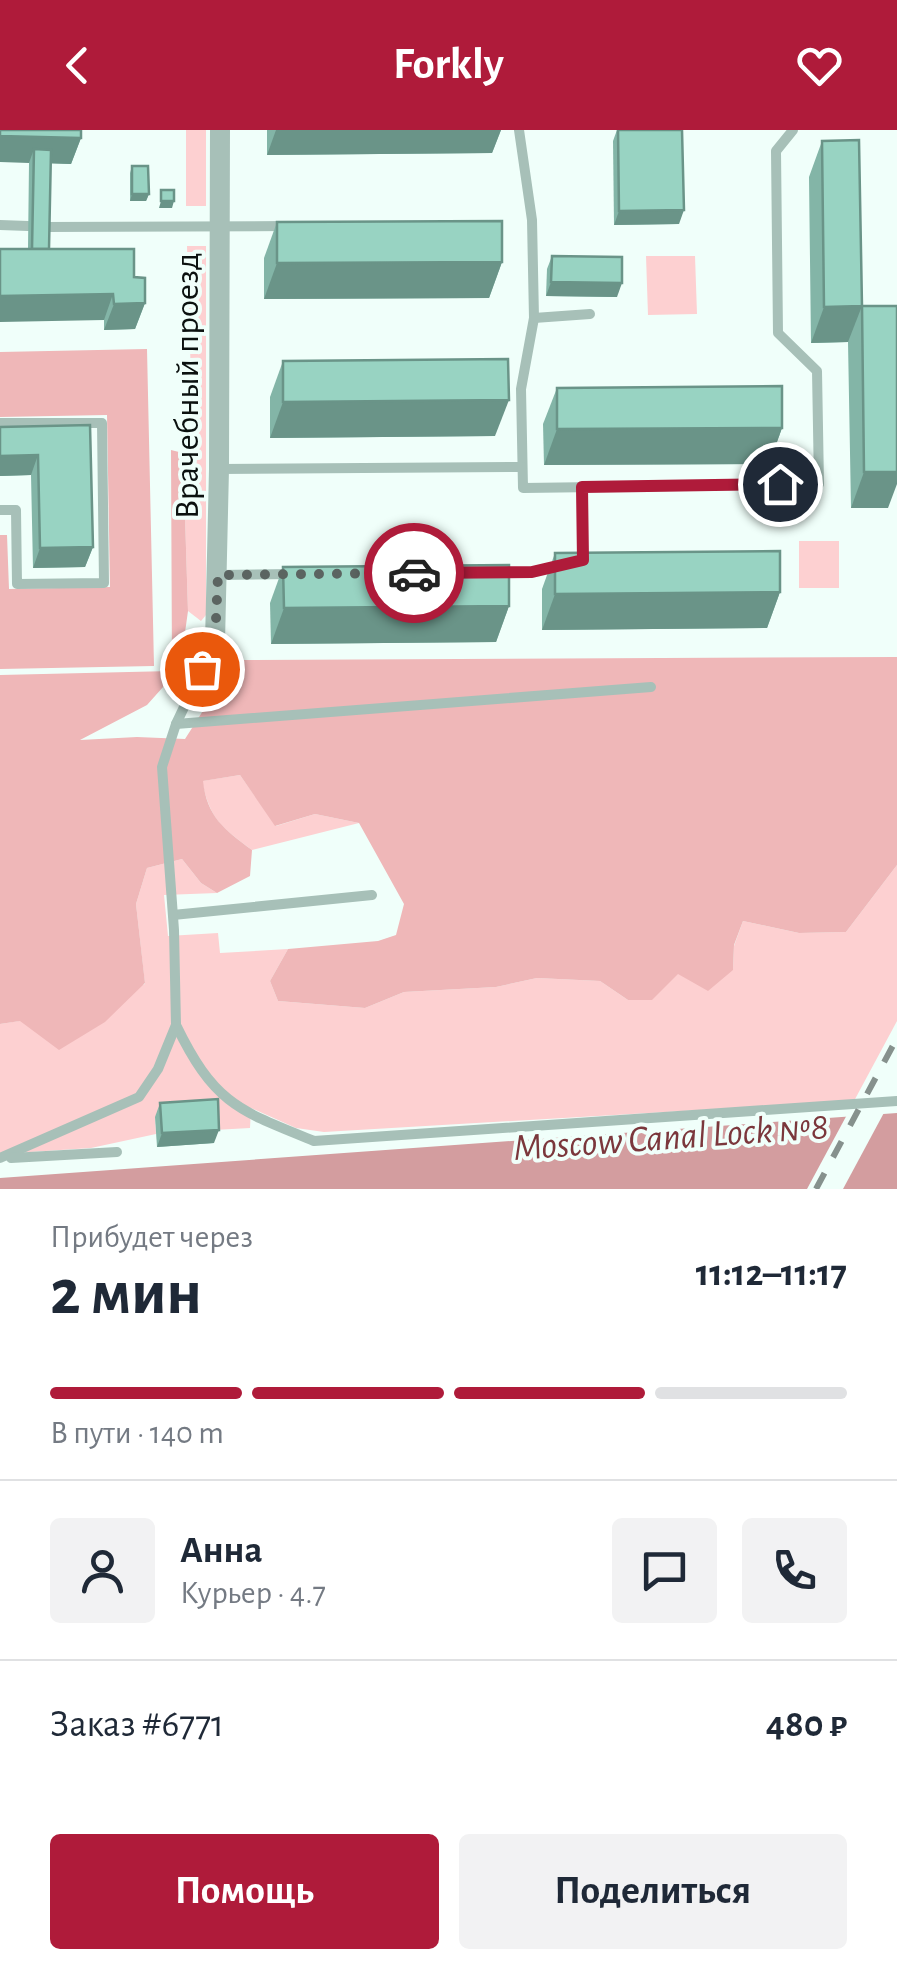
<!DOCTYPE html>
<html lang="ru">
<head>
<meta charset="utf-8">
<style>
	:root { --surface:#fff; --page:#f2f2f3; --text:#1f2937; --muted:#747a83; --line:#e0e1e3; --accent:#af1b3a }
	body { margin:0; font-family:"Alegreya Sans",sans-serif; background:var(--page); color:var(--text); height:100vh; display:flex; flex-direction:column; font-size:38px; white-space:nowrap }
	* { box-sizing:border-box; margin:0 }
	p { font-size:32px; color:var(--muted) }
	.icon { flex:none; width:55px; height:55px; fill:none; stroke:currentColor; stroke-width:2; stroke-linecap:round; stroke-linejoin:round }
	.map { position:relative; height:1059px; overflow:hidden }
	.sheet { display:flex; flex-direction:column; background:var(--surface); flex:1 }
	.sheet>* { flex:none }
	.pin { position:absolute; display:grid; place-items:center; width:85px; height:85px; color:#fff; margin:-42px; border:5px solid #fff; border-radius:50%; box-shadow:0 2px 10px #0007 }
	.courier { position:absolute; display:grid; place-items:center; width:100px; height:100px; margin:-50px; border:8px solid #af1b3a; border-radius:50%; background:#fff; color:#222; box-shadow:0 2px 12px #0007 }
	.summary em { font-style:normal; font-weight:700 }
	.summary div { display:flex; flex-direction:column-reverse }
	.summary { display:flex; align-items:center; justify-content:space-between; height:170px; padding:0 50px }
	h1 { font-size:65px; font-weight:700; line-height:75px }
	.bar { display:grid; grid-template-columns:repeat(4,1fr); gap:15px 10px; align-content:center; height:120px; padding:0 50px }
	.bar i { height:12px; border-radius:8px; background:var(--line) }
	.bar .current { background:var(--accent) }
	.bar p { grid-column:span 4 }
	.line { display:flex; align-items:center; gap:25px; padding:0 50px; border-top:2px solid var(--line) }
	.line div { flex:1 }
	.round { display:grid; place-items:center; flex:none; width:105px; height:105px; border-radius:10px; background:var(--page) }
	.button { display:flex; gap:20px; margin-top:auto; padding:20px 50px }
	.button a { flex:1; height:115px; border-radius:10px; background:var(--accent); color:#fff; font-size:40px; font-weight:700; line-height:115px; text-align:center }
	.button a+a { background:var(--page); color:var(--text) }
	header { display:flex; justify-content:space-between; align-items:center; height:130px; padding:0 50px; background:var(--accent); color:#fff; font-size:45px; font-weight:700 }
	.map>svg:first-child { display:block }
	.green { fill:#fdd0d1 }
	.forest { fill:#efb7b8 }
	.water { fill:#d39d9f }
	.pier { fill:#f0fffa }
	.lines { fill:none; stroke-linecap:round; stroke-linejoin:round }
	.lane { stroke:#a7c0b8; stroke-width:10 }
	.street { stroke:#a7c0b8; stroke-width:20 }
	.rail { stroke:#86918d; stroke-width:6; stroke-dasharray:18 18; stroke-linecap:butt }
	.wall { fill:#83b5a7 }
	.shaded-wall { fill:#6a9488 }
	.building { fill:#98d3c2; stroke:#6a9488; stroke-width:2.5 }
	.done { stroke:#5b6461; stroke-width:10; stroke-dasharray:0 18 }
	.route { stroke:#af1b3a; stroke-width:12 }
	.labels { text-anchor:middle; dominant-baseline:central; stroke-width:8; stroke-linejoin:round; paint-order:stroke }
	.street-label { font-size:35px; fill:#0b110f; stroke:#f0fffa }
	.water-label { font-size:38px; font-style:italic; fill:#7b373c; stroke:#f0fffa }
</style>
</head>
<body>
<header><svg class="icon" aria-label="back" viewBox="0 0 24 24"><path d="M15 5l-7 7 7 7"/></svg>Forkly<svg class="icon" aria-label="heart" viewBox="0 0 24 24"><path d="M12 20l-8-8c-3-5 5-10 8-4 3-6 11-1 8 4z"/></svg></header>
<div class="map">
<svg width="897" height="1059" viewBox="0 0 897 1059">
	<rect width="100%" height="100%" fill="#f0fffa"/>
	<g class="green">
		<rect x="186" y="0" width="20" height="76"/>
		<polygon points="187,116 206,116 206,485 201,491 188,481 183,323 193,315"/>
		<polygon points="646,126 695,126 697,184 648,185"/>
		<rect x="799" y="411" width="40" height="47"/>
		<path d="M240,645L276,696L315,684L359,693L252,720C221,697 210,689 202,651Z"/>
		<polygon points="182,729 201,753 217,763 164,765 168,806 218,803 220,823 288,819 270,851 278,871 365,878 404,862 496,857 537,848 600,851 628,870 678,843 733,840 734,816 743,791 799,803 846,802 897,735 897,891 854,971 324,1002 296,998 251,978 250,998 214,1000 155,987 156,1004 91,1018 0,1024 0,894 19,891 145,854 136,774 147,738"/>
	</g>
	<g class="forest">
		<polygon points="147,219 154,536 0,539 0,405 7,405 9,459 110,457 107,285 0,287 0,222"/>
		<path d="M171,320L183,323L188,481L180,538L147,575L80,610L137,607L185,609L208,573V549L214,534L232,530L897,527V735L846,802L799,803L743,791L734,815L733,840L708,861L678,844L652,870H628L600,851L537,848L496,857L404,862L365,878L278,871L270,851L288,819L378,811L396,805L404,774L359,693L315,684L275,696L240,645L203,651C207,687 224,699 252,720L250,746L217,763L201,753L182,729L147,738L136,774L145,853L105,892L59,920L20,891L0,894V545L172,541Z"/>
	</g>
	<polygon class="water" points="897,983 897,1059 0,1059 0,1048"/>
	<polygon class="pier" points="886,979 843,1059 807,1059 849,981"/>
	<g class="lines">
		<g class="lane">
			<polyline points="519,0 532,90 534,188 521,259 523,358 819,354 817,241 778,203 776,21 793,0"/>
			<polyline points="0,95 28,96"/>
			<polyline points="45,97 289,96"/>
			<polyline points="534,188 590,184"/>
			<polyline points="0,293 102,293 104,453 17,454 16,380 0,380"/>
			<polyline points="219,339 522,337"/>
			<polyline points="583,357 583,430"/>
			<polyline points="499,443 532,442 561,435"/>
			<polyline points="218,445 292,444"/>
			<polyline points="176,594 651,557"/>
			<polyline points="173,785 372,765"/>
			<path d="M176,895C214,973 237,980 314,1011L897,971"/>
			<polyline points="0,1028 139,967 158,939 176,895 174,800 162,637 176,594 215,512"/>
			<polyline points="11,1028 117,1022"/>
		</g>
		<polyline class="street" points="215,512 219,339 220,0"/>
		<polyline class="rail" points="816,1059 897,908"/>
	</g>
	<g class="wall">
		<polygon points="0,0 81,8 71,34 51,33 49,119 134,147 145,173 135,199 104,200 104,190 28,119 29,33"/>
		<polygon points="267,0 501,0 492,23 267,25"/>
		<polygon points="617,0 682,0 679,94 614,95 613,11"/>
		<polygon points="822,11 862,176 888,378 851,378 848,212 811,213 809,47"/>
		<polygon points="132,36 149,64 146,71 130,71 130,43"/>
		<polygon points="277,92 502,132 489,168 264,169 264,128"/>
		<polygon points="552,126 617,167 546,166 547,139"/>
		<polygon points="283,231 495,306 270,308 270,267"/>
		<polygon points="557,258 782,298 769,334 544,335 543,294"/>
		<polygon points="90,295 93,417 85,437 33,438 31,345 0,346"/>
		<polygon points="555,423 780,462 767,498 542,500 542,459"/>
		<polygon points="283,437 509,476 496,512 271,514 270,473"/>
		<polygon points="160,973 214,1013 157,1017 155,987"/>
	</g>
	<g class="shaded-wall">
		<polygon points="276,0 501,0 492,23 267,25"/>
		<polygon points="0,6 81,8 71,34 34,33 34,19 29,33 0,32"/>
		<polygon points="132,64 149,64 146,71 130,71"/>
		<polygon points="161,71 174,71 172,78 159,78"/>
		<polygon points="684,80 679,94 614,95 619,81"/>
		<polygon points="502,132 489,168 264,169 277,133"/>
		<polygon points="551,152 622,153 617,167 546,166"/>
		<polygon points="113,164 104,190 0,192 0,166"/>
		<polygon points="145,173 135,199 104,200 114,174"/>
		<polygon points="862,176 848,212 811,213 824,177"/>
		<polygon points="509,270 495,306 270,308 283,272"/>
		<polygon points="782,298 769,334 544,335 557,299"/>
		<polygon points="38,325 31,345 0,346 0,326"/>
		<polygon points="864,342 897,342 897,354 888,378 851,378"/>
		<polygon points="93,417 85,437 33,438 40,418"/>
		<polygon points="780,462 767,498 542,500 555,464"/>
		<polygon points="509,476 496,512 271,514 284,478"/>
		<polygon points="219,1000 214,1013 157,1017 162,1003"/>
	</g>
	<g class="building">
		<polygon points="0,0 81,0 81,8 0,6"/>
		<polygon points="618,0 682,0 684,80 619,81"/>
		<polygon points="859,10 862,176 824,177 822,11"/>
		<polygon points="34,19 51,20 49,119 32,119"/>
		<polygon points="132,36 148,36 149,64 132,64"/>
		<rect x="161" y="60" width="13" height="11"/>
		<polygon points="502,91 502,132 277,133 277,92"/>
		<polygon points="0,119 134,119 134,147 145,148 145,173 114,174 113,164 0,166"/>
		<polygon points="552,126 622,127 622,153 551,152"/>
		<polygon points="862,176 897,176 897,342 864,342"/>
		<polygon points="508,229 509,270 283,272 283,231"/>
		<polygon points="782,256 782,298 557,299 557,258"/>
		<polygon points="90,295 93,417 40,418 38,325 0,326 0,297"/>
		<polygon points="780,421 780,462 555,464 555,423"/>
		<polygon points="509,435 509,476 284,478 283,437"/>
		<polygon points="218,969 219,1000 162,1003 160,973"/>
	</g>
	<g class="lines">
		<polyline class="done" points="202,539 215,512 218,445 414,443"/>
		<polyline class="route" points="414,443 532,442 583,430 582,357 780,354"/>
	</g>
	<g class="labels">
		<g class="street-label">
			<text transform="translate(187 256) rotate(-90)">Врачебный проезд</text>
		</g>
		<g class="water-label">
			<text transform="translate(671 1008) rotate(-4)">Moscow Canal Lock №8</text>
		</g>
	</g>
</svg>
<div class="pin" style="left:202px;top:539px;background:#ea580c"><svg class="icon" aria-label="bag" viewBox="0 0 24 24"><path d="M5 8h14l-1 12H6zM9 8a3 3 0 0 1 6 0"/></svg></div>
<div class="pin" style="left:780px;top:354px;background:#1f2937"><svg class="icon" aria-label="home" viewBox="0 0 24 24"><path d="M3 11l9-7 9 7M6 9v11h12V9"/></svg></div>
<div class="courier" style="left:414px;top:443px"><svg class="icon" aria-label="car" viewBox="0 0 24 24"><path d="M5 17H2v-5l4-1 3-4h7l3 4 3 1v5h-3M9 17h6M6 11h13"/><circle cx="7" cy="17" r="2"/><circle cx="17" cy="17" r="2"/></svg></div>
</div>
<section class="sheet">
<div class="summary"><div><h1>2 мин</h1><p>Прибудет через</p></div><em>11:12–11:17</em></div>
<div class="bar"><i class="current"></i><i class="current"></i><i class="current"></i><i></i><p>В пути · 140 m</p></div>
<div class="line" style="height:180px"><a class="round"><svg class="icon" aria-label="person" viewBox="0 0 24 24"><circle cx="12" cy="8" r="4"/><path d="M4 21q1-7 8-7t8 7"/></svg></a><div><b>Анна</b><p>Курьер · 4.7</p></div><a class="round"><svg class="icon" aria-label="chat" viewBox="0 0 24 24"><path d="M4 5h16v11H9l-5 4z"/></svg></a><a class="round"><svg class="icon" aria-label="phone" viewBox="0 0 24 24"><path d="M5 4h4l2 5-3 2q2 4 5 5l2-3 5 2v4C11 20 4 13 5 4z"/></svg></a></div>
<div class="line" style="height:130px"><div>Заказ #6771</div><b>480 ₽</b></div>
<div class="button"><a>Помощь</a><a>Поделиться</a></div>
</section>
</body>
</html>
